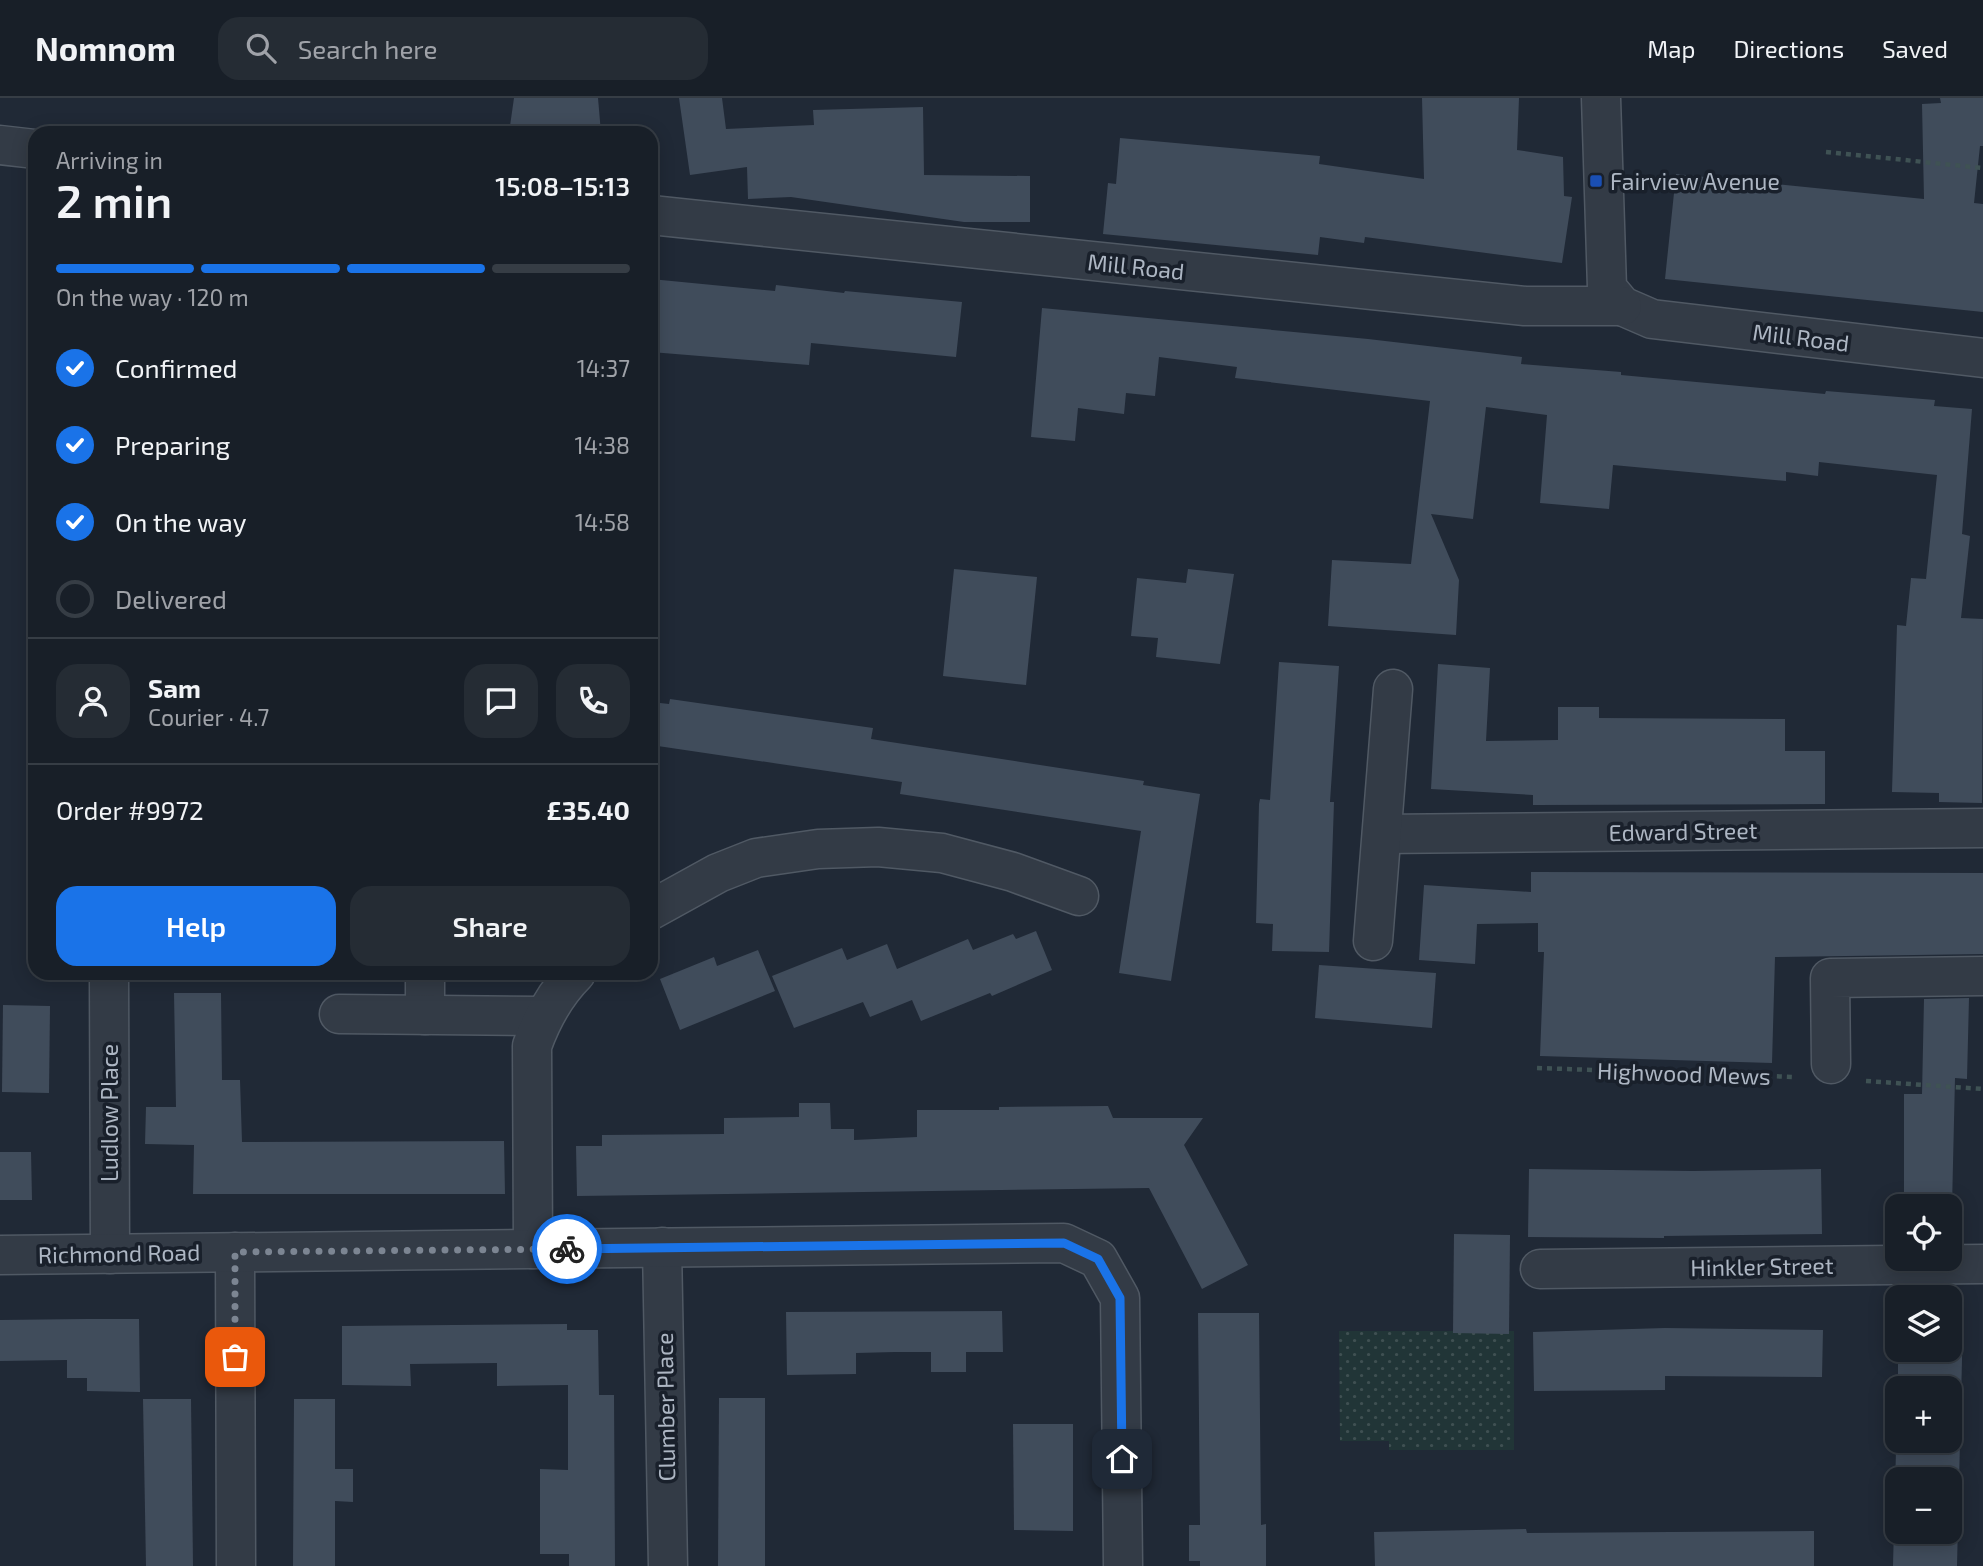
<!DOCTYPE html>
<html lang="en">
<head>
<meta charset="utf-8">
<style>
	:root { --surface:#181f28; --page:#252c34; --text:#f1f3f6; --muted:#9fa2a8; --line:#363d45; --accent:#1a73e8 }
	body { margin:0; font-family:"Exo 2",sans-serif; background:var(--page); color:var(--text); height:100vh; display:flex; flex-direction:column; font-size:26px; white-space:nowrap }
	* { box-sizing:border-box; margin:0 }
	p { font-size:23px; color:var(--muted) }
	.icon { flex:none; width:38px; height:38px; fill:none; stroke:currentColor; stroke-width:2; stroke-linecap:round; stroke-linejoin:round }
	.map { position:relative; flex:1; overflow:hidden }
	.drawer { position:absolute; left:28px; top:28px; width:630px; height:854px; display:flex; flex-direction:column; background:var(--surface); border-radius:21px; box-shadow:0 4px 18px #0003,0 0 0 2px var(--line) }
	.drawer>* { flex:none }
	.buttons { position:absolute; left:1885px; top:1096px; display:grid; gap:14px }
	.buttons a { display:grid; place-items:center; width:77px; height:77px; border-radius:14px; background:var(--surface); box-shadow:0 4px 18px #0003,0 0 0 2px var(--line); font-size:35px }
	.pin { position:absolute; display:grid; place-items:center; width:60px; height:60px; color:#fff; margin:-30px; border-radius:14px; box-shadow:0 4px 10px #0006 }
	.courier { position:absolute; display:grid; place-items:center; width:70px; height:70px; margin:-35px; border:5px solid #1a73e8; border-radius:50%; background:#fff; color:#222; box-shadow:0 2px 9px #0007 }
	.head em { font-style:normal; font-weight:600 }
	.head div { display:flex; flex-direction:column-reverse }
	.head { display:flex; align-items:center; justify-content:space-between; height:119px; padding:0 28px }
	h1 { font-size:46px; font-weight:600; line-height:52px }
	.bar { display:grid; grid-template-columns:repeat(4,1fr); gap:10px 7px; align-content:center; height:84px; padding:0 28px }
	.bar i { height:9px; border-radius:5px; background:var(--line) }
	.bar .current { background:var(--accent) }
	.bar p { grid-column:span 4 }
	.line { display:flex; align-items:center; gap:18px; padding:0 28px; border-top:2px solid var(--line) }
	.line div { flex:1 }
	.round { display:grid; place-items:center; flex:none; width:74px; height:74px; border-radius:21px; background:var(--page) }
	ol { padding:0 28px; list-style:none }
	li { display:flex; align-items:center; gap:21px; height:77px }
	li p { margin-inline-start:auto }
	li .icon { padding:7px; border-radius:50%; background:var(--accent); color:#fff; stroke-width:4 }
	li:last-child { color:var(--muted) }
	li i { width:38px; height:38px; border:4px solid var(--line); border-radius:50% }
	.action { display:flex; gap:14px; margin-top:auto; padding:14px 28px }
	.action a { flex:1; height:80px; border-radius:21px; background:var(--accent); color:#fff; font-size:28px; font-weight:600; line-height:80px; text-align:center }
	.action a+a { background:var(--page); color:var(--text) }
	header { display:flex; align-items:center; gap:42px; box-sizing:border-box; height:98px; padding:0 35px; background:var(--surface); border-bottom:2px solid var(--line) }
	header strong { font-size:33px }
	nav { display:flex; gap:38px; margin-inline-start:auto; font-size:24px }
	.search { width:490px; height:63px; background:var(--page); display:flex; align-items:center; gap:18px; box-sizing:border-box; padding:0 24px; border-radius:21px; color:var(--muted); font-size:26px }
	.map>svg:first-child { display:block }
	.garden { fill:url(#garden-dots) }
	.building { fill:#404c5b; fill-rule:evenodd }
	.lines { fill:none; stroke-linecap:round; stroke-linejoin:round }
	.minor-casing { stroke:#505964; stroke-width:41 }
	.path { stroke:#3f5254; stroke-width:4.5; stroke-dasharray:5 5; stroke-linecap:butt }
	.minor { stroke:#333b46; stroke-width:38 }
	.done { stroke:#7c8592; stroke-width:7; stroke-dasharray:0 12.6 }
	.route { stroke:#1a73e8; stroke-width:9 }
	.transit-dot { fill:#1a4fb4; stroke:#19202b; stroke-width:2.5 }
	.labels { text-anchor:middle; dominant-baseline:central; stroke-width:7; stroke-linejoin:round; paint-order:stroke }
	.poi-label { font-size:23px; fill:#adb6c3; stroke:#19202b; text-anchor:start }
	.street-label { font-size:23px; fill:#adb6c3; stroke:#19202b }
</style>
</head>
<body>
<header>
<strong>Nomnom</strong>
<div class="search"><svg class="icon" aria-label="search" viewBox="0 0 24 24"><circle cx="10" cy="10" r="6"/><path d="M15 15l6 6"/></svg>Search here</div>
<nav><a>Map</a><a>Directions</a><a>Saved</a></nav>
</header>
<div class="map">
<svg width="1983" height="1468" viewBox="0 0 1983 1468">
	<defs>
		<pattern id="garden-dots" width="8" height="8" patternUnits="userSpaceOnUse" patternTransform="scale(1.75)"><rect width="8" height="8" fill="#213537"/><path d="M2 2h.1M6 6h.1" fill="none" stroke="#3f5052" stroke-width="1.8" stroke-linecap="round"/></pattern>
	</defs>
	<rect width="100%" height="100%" fill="#202936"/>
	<polygon class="garden" points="1339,1233 1514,1233 1514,1352 1389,1352 1389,1343 1340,1343"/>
	<g class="building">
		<polygon points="514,0 598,0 601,35 509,35"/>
		<polygon points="679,0 722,0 726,31 814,27 813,12 923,9 924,77 1030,78 1030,124 964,124 791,99 748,101 747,69 690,77"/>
		<polygon points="1422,0 1519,0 1517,52 1563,59 1564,98 1572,99 1562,165 1365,139 1364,145 1320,139 1318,157 1103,136 1108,85 1116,86 1120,40 1320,58 1319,66 1424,81"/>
		<polygon points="1940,0 1983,0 1983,48 1980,48 1974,105 1983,106 1983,214 1665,181 1676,76 1924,101 1922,6 1941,5"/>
		<polygon points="651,181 775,193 776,187 844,195 845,193 962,204 956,259 811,245 809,267 651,254"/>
		<polygon points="1042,210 1368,241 1522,259 1521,266 1621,274 1621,277 1825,296 1826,293 1935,302 1934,308 1972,311 1962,436 1970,438 1961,520 1983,521 1982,705 1939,704 1939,695 1892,694 1897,527 1906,528 1911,480 1926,481 1937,377 1819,364 1818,378 1786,374 1786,383 1613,367 1609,411 1540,405 1547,317 1486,309 1473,421 1431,416 1459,482 1456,537 1328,528 1332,462 1411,466 1430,303 1235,280 1237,269 1159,259 1155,298 1126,295 1124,316 1078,310 1075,343 1031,339"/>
		<polygon points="954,471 1037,479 1026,587 943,578"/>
		<polygon points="1188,471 1234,476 1220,566 1156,559 1158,540 1131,538 1137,480 1186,485"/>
		<polygon points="1279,564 1339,568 1330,704 1334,704 1329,854 1272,853 1273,826 1256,825 1259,706 1260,701 1270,702"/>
		<polygon points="1438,566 1490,570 1486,643 1558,642 1558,609 1599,609 1599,620 1785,621 1785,653 1825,653 1825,706 1533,707 1533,697 1431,691"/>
		<polygon points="670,601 873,630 871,641 1144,683 1143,687 1200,696 1171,883 1119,875 1141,733 900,696 902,684 651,647 651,604 669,606"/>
		<polygon points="1531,774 1983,775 1983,856 1775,859 1772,965 1540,958 1544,854 1538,854 1538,825 1477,826 1475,866 1419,862 1424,787 1531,794"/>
		<polygon points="1036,833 1052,872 992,898 990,895 921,923 912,902 870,919 863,904 794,930 772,878 842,850 847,862 887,846 897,871 968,841 973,852 1013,836 1016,841"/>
		<polygon points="758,852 775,893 680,932 660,881 714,859 717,868"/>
		<polygon points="1319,867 1436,875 1432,930 1315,920"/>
		<polygon points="174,895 221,895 222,982 240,982 242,1044 504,1043 505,1096 193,1096 194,1047 145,1046 146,1009 176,1009"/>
		<polygon points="1969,900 1967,981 1955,980 1952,1108 1904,1108 1904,996 1922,996 1924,901"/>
		<polygon points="3,907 50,908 49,995 2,994"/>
		<polygon points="799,1005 830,1005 831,1031 854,1031 854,1042 917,1039 917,1012 999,1012 999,1009 1108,1008 1113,1020 1203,1020 1184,1047 1248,1167 1202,1191 1149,1090 577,1098 576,1048 602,1048 602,1037 724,1036 724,1020 799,1019"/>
		<polygon points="0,1054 31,1054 32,1102 0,1102"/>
		<polygon points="1529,1071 1693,1073 1821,1071 1822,1136 1664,1138 1664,1140 1528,1139"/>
		<polygon points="1454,1136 1510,1137 1509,1236 1453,1235"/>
		<polygon points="1002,1213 1003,1254 966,1254 966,1274 931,1274 931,1254 895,1254 856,1255 856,1276 787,1277 786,1214"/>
		<polygon points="1198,1215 1259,1215 1261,1427 1266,1426 1266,1468 1200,1468 1200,1463 1189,1463 1189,1427 1200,1427"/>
		<path d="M1950,1220H1963L1957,1468H1893L1897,1313V1342H1950V1290H1898V1251H1950ZM1897,1381H1950V1433H1897Z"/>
		<polygon points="86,1221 139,1221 140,1294 87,1293 87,1280 67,1280 67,1262 0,1263 0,1222"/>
		<polygon points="567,1226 567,1232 598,1232 599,1297 614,1297 615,1468 569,1468 569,1456 540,1456 540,1371 568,1372 568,1287 497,1288 497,1265 410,1266 411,1288 342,1287 342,1228"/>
		<polygon points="1665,1230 1823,1232 1822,1279 1665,1278 1665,1292 1534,1293 1533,1234"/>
		<polygon points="719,1300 765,1300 765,1468 718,1468"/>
		<polygon points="143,1301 191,1301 193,1468 146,1468"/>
		<polygon points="294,1301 335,1301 335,1371 353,1371 353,1404 335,1403 335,1468 293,1468"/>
		<polygon points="1013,1326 1073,1326 1073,1433 1014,1432"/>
		<polygon points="1526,1431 1527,1435 1814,1433 1814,1468 1375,1468 1374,1434"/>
	</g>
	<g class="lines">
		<defs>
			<g id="minor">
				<polyline points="1601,0 1607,190 1622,208 1652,221 1983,260"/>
				<polyline points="0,47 35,51"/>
				<polyline points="651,117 1525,208 1622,208"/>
				<polyline points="1382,736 1983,730"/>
				<polyline points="651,812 718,775 756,760 818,751 878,749 942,755 1013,774 1079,798"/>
				<polyline points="1373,843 1393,591"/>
				<polyline points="109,875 110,1156"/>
				<polyline points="425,875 425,917"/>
				<polyline points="339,916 543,918"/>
				<polyline points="1831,966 1830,880 1983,878"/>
				<polyline points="662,1149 668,1468"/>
				<path d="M533,1151L532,948C542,920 555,896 576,875"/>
				<polyline points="235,1154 236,1468"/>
				<polyline points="0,1157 1064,1145 1098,1161 1120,1200 1123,1468"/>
				<polyline points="1540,1171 1983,1166"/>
			</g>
		</defs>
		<use href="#minor" class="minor-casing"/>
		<g class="path">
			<polyline points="1826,54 1983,70"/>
			<polyline points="1537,970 1795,979"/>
			<polyline points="1866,983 1983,991"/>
		</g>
		<use href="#minor" class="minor"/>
	</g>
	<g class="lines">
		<polyline class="done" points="235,1259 235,1154 567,1151"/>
		<polyline class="route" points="567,1151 1064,1145 1098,1161 1120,1200 1122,1361"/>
	</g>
	<rect class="transit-dot" x="1589" y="76" width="14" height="14" rx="3.5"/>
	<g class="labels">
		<g class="poi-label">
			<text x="1610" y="83">Fairview Avenue</text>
		</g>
		<g class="street-label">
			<text transform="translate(1136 168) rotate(6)">Mill Road</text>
			<text transform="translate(1801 239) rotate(7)">Mill Road</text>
			<text transform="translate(1683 733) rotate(-1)">Edward Street</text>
			<text transform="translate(1684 975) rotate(2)">Highwood Mews</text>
			<text transform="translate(109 1015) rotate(-90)">Ludlow Place</text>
			<text transform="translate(119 1155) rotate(-1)">Richmond Road</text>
			<text transform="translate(1762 1168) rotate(-1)">Hinkler Street</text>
			<text transform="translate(665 1309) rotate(-91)">Clumber Place</text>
		</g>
	</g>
</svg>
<div class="buttons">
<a><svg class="icon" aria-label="locate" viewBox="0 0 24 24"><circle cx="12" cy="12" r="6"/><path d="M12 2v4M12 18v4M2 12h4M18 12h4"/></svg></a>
<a><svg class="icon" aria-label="layers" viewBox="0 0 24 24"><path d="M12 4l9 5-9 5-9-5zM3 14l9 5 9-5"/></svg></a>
<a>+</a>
<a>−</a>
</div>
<div class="pin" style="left:235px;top:1259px;background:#ea580c"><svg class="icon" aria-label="bag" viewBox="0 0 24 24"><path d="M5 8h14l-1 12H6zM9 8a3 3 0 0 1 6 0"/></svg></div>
<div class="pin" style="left:1122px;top:1361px;background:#1f2937"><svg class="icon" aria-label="home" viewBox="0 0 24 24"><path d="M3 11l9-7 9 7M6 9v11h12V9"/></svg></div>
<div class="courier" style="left:567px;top:1151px"><svg class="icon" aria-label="bike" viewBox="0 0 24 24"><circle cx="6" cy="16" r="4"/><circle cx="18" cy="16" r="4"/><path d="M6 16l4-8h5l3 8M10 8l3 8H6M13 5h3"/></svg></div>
<section class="drawer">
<div class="head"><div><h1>2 min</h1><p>Arriving in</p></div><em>15:08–15:13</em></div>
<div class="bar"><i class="current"></i><i class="current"></i><i class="current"></i><i></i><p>On the way · 120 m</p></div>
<ol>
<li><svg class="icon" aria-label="check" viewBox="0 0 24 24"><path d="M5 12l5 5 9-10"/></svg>Confirmed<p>14:37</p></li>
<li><svg class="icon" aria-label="check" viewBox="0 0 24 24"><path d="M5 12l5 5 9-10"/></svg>Preparing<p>14:38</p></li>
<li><svg class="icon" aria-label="check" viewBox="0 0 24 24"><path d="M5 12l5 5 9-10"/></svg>On the way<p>14:58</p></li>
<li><i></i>Delivered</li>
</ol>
<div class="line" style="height:126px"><a class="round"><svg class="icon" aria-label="person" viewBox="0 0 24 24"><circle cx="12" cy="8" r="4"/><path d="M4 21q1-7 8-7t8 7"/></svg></a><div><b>Sam</b><p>Courier · 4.7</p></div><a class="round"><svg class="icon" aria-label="chat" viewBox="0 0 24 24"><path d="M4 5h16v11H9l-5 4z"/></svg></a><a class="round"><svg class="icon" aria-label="phone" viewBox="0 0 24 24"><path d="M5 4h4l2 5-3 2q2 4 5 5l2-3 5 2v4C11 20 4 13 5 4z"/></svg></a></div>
<div class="line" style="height:91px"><div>Order #9972</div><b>£35.40</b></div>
<div class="action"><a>Help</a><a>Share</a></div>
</section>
</div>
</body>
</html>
